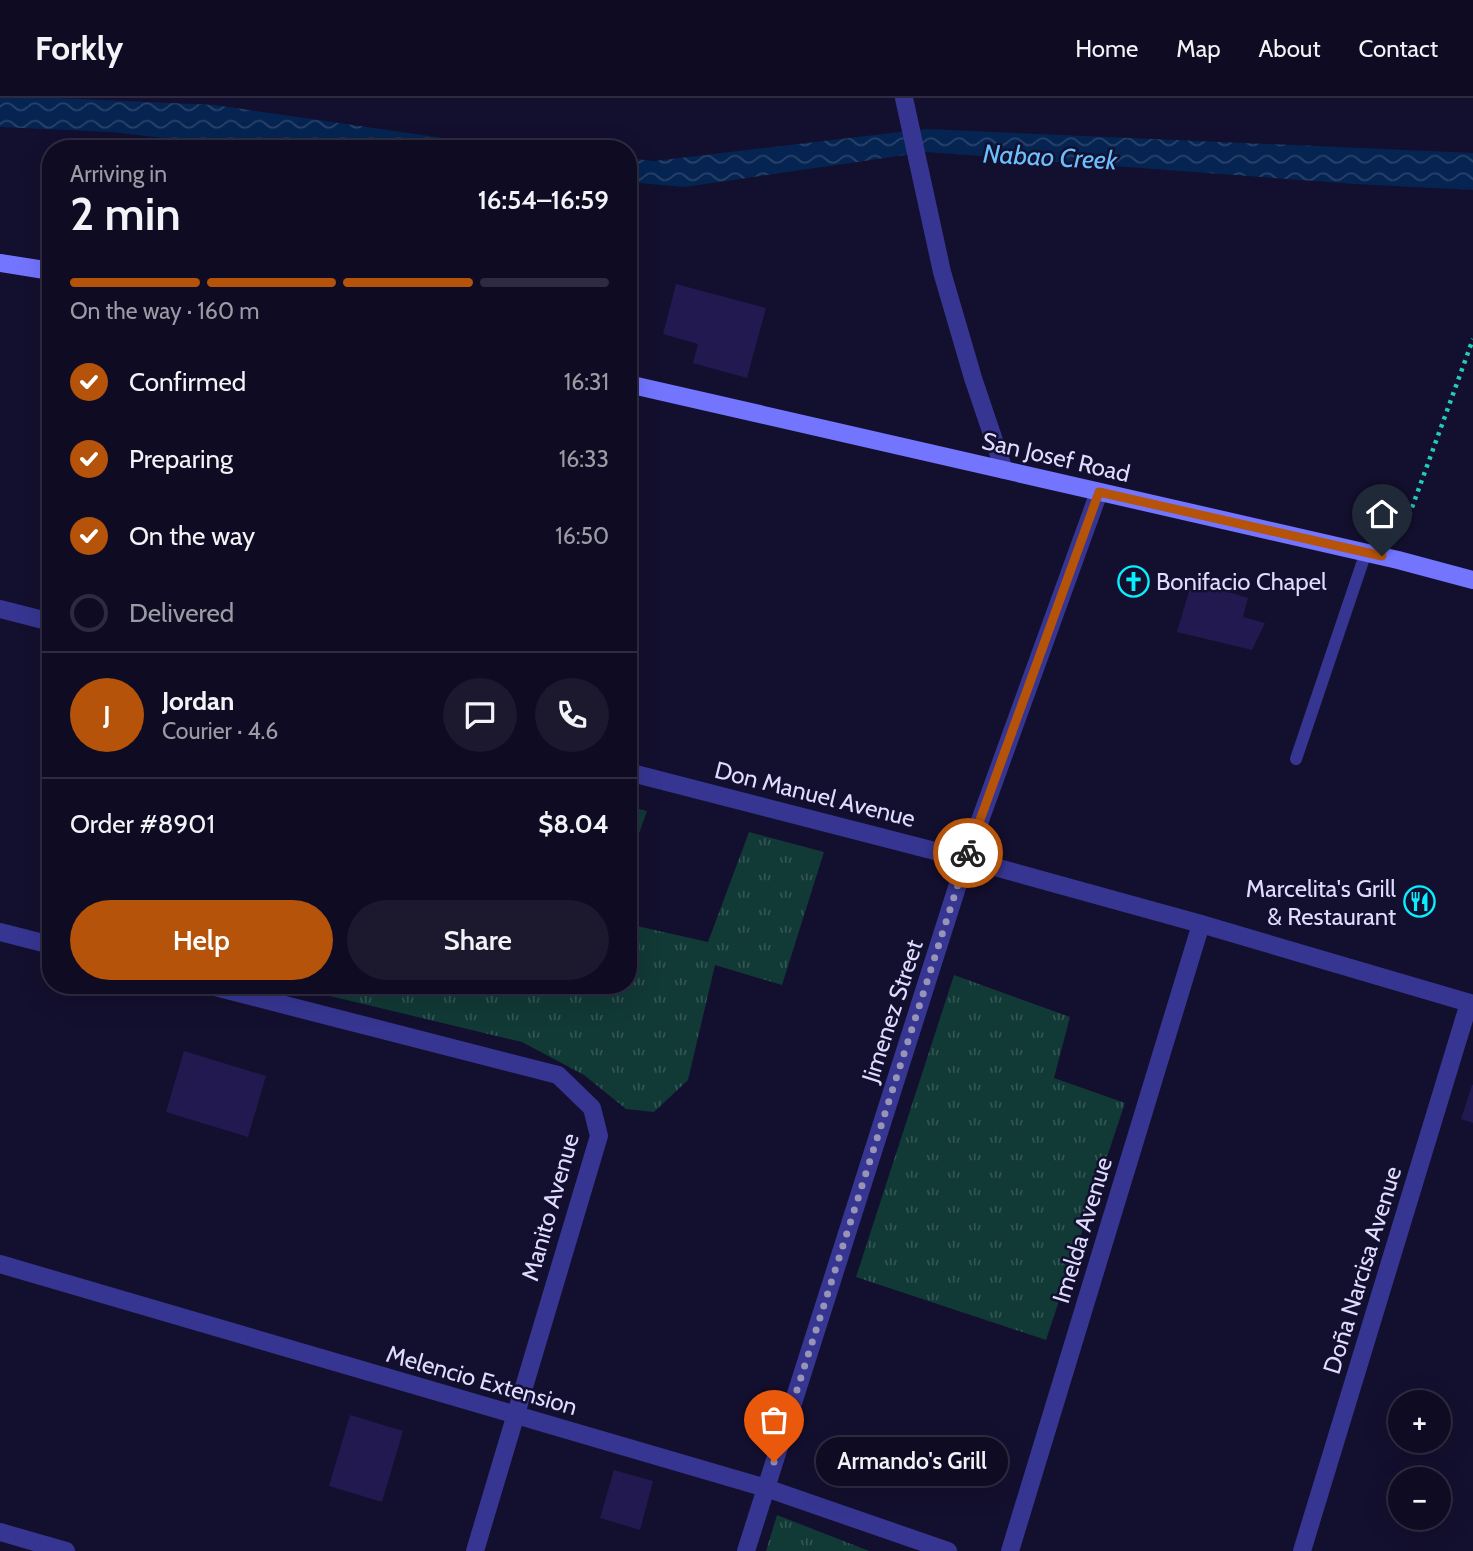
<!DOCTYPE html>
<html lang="en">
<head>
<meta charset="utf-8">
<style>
	:root { --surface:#0e0b22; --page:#1c192f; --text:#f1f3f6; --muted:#9b9ba5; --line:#2e2b40; --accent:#b45309 }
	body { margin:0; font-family:Cabin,sans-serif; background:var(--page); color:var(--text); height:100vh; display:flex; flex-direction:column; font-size:26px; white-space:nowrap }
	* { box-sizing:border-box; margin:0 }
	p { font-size:23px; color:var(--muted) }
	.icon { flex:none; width:38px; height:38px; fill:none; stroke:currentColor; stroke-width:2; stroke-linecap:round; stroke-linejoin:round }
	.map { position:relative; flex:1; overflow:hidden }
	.sheet { position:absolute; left:42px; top:42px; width:595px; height:854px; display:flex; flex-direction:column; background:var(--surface); border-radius:28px; box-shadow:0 7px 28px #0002,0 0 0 2px var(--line) }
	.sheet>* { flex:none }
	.fabs { position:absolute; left:1388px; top:1292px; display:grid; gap:14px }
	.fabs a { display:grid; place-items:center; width:63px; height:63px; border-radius:50%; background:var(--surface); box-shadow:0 7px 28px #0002,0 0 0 2px var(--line); font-size:35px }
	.pin { position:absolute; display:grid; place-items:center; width:60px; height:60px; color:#fff; margin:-72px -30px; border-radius:50% 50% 50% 0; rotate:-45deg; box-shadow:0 0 7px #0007 }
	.pin .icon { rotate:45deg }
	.courier { position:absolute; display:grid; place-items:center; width:70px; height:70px; margin:-35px; border:5px solid #b45309; border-radius:50%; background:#fff; color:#222; box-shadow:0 2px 9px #0007 }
	.bubble { position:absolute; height:49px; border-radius:24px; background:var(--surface); box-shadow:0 7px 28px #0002,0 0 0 2px var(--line); font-size:23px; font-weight:600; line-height:49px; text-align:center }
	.head em { font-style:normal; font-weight:600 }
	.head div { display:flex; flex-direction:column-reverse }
	.head { display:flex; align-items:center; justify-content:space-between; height:119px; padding:0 28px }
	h1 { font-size:46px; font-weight:600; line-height:52px }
	.bar { display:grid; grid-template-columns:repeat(4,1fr); gap:10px 7px; align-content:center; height:84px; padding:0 28px }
	.bar i { height:9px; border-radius:5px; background:var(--line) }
	.bar .selected { background:var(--accent) }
	.bar p { grid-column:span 4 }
	.line { display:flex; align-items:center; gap:18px; padding:0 28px; border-top:2px solid var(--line) }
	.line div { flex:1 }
	.round { display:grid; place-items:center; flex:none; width:74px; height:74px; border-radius:37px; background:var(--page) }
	ol { padding:0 28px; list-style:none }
	li { display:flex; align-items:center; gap:21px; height:77px }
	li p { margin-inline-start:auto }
	li .icon { padding:7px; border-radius:50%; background:var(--accent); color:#fff; stroke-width:4 }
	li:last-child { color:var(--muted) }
	li i { width:38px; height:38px; border:4px solid var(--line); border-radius:50% }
	.button { display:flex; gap:14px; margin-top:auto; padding:14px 28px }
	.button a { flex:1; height:80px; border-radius:42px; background:var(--accent); color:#fff; font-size:28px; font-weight:600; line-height:80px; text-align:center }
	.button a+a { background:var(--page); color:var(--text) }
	header { display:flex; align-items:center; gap:42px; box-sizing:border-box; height:98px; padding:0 35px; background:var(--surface); border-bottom:2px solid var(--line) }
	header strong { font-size:33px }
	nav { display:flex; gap:38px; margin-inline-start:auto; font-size:24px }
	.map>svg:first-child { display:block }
	.grass { fill:url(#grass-tufts) }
	.water { fill:url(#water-waves) }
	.building { fill:#221951 }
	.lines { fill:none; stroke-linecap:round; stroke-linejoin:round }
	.path { stroke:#24cbba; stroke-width:4.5; stroke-dasharray:3.5 5; stroke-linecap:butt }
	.service { stroke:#363692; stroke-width:12 }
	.minor { stroke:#363692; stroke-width:18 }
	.tertiary { stroke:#363692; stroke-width:18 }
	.secondary { stroke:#7375ff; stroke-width:18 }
	.done { stroke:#9894b6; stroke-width:7; stroke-dasharray:0 12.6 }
	.route { stroke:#b45309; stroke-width:9 }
	.labels { text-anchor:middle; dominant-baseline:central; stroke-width:5; stroke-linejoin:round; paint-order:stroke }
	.street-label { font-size:24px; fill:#dfdcff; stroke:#130f2e }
	.poi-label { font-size:24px; fill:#dfdcff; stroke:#130f2e; text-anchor:start }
	.water-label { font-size:26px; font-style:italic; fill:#6ac0ff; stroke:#130f2e }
</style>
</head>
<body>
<header>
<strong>Forkly</strong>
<nav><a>Home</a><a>Map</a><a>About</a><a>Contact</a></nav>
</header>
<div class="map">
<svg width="1473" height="1453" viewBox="0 0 1473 1453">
	<defs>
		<pattern id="grass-tufts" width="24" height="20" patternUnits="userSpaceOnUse" patternTransform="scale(1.75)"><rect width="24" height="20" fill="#113936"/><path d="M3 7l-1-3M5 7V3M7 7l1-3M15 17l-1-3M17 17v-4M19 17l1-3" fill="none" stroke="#335554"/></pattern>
		<pattern id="water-waves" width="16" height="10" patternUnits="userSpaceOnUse" patternTransform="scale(1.75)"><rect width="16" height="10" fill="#052451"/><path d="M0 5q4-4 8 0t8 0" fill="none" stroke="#29436b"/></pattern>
	</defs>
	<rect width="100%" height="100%" fill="#130f2e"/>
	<g class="grass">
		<polygon points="628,709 647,713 628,766"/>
		<polygon points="749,734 824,754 782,887 715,867 688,982 654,1014 626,1011 584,977 522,944 284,887 628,887 628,826 708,844"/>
		<polygon points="954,877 1070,919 1054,980 1125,1005 1046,1242 856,1179"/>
		<polygon points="777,1417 869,1453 766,1453"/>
	</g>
	<g class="water">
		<polygon points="0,0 58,0 215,7 457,42 536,51 258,51 111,34 0,29"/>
		<polygon points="926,31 1473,55 1473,92 1355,86 926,54 684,89 628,84 628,60 654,63"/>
	</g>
	<g class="building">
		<polygon points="676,186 766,210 747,280 693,265 698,246 663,236"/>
		<polygon points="1192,483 1248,500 1243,519 1265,525 1252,552 1177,534"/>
		<polygon points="184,953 266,978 248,1039 166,1014"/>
		<polygon points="1472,987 1473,987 1473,1025 1461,1021"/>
		<polygon points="350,1317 403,1333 382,1404 329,1388"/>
		<polygon points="614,1372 653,1383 640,1432 600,1420"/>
	</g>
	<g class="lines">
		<polyline class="path" points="1396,439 1406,426 1473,241"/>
		<polyline class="service" points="1296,661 1366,454"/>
		<g class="minor">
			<polyline points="904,0 942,174 973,280 1004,372"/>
			<polyline points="0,834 51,847"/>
			<polyline points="207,887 558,977 592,1010 599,1038 475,1453"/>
			<polyline points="0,1434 66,1453"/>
			<polyline points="746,1453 966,761 1099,394"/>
			<polyline points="1010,1453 1201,826"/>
			<polyline points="1302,1453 1469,905"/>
		</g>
		<g class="tertiary">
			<polyline points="0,511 51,524"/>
			<polyline points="628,674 966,761 1201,826 1473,906"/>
			<polyline points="0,1166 766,1390 948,1453"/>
		</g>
		<g class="secondary">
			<polyline points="0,165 51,173"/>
			<polyline points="628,286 1398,462 1473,482"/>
		</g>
	</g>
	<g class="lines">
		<polyline class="done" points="774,1364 968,755"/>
		<polyline class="route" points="968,755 1099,394 1382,458"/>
	</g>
	<defs>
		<symbol id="church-ring" viewBox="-11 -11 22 22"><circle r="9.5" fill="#130f2e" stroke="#08f0ff" stroke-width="1.5"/><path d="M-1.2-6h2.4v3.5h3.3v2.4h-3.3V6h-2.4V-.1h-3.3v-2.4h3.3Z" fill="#08f0ff"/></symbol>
		<symbol id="restaurant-ring" viewBox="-11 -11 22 22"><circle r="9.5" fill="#130f2e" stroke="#08f0ff" stroke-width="1.5"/><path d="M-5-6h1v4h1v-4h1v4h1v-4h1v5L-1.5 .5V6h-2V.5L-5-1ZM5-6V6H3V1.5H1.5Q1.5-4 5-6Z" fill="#08f0ff"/></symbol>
	</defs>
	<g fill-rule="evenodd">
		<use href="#church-ring" x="1116" y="466" width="35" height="35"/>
		<use href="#restaurant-ring" x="1402" y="786" width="35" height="35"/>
	</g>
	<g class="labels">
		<g class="street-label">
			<text transform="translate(1056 359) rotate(13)">San Josef Road</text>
			<text transform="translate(815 696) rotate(14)">Don Manuel Avenue</text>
			<text transform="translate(892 913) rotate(-72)">Jimenez Street</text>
			<text transform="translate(550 1109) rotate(-74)">Manito Avenue</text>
			<text transform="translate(1082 1132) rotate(-73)">Imelda Avenue</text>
			<text transform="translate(1362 1172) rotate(-73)">Doña Narcisa Avenue</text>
			<text transform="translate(482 1282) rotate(16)">Melencio Extension</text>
		</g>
		<g class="poi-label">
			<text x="1156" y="483">Bonifacio Chapel</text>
			<text x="1396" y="790" text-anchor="end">Marcelita's Grill<tspan x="1396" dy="28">&amp; Restaurant</tspan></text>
		</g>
		<g class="water-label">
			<text transform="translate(1050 59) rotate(3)">Nabao Creek</text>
		</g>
	</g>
</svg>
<div class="fabs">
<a>+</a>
<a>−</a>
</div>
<div class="pin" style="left:774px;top:1364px;background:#ea580c"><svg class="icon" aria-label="bag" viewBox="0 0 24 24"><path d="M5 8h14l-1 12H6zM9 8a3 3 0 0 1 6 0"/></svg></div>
<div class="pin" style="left:1382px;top:458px;background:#1f2937"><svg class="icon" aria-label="home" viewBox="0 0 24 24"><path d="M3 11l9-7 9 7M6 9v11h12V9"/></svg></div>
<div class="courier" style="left:968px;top:755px"><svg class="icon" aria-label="bike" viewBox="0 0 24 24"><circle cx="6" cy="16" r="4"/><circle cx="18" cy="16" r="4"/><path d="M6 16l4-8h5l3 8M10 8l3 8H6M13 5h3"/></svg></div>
<div class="bubble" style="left:816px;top:1339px;width:192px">Armando's Grill</div>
<section class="sheet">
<div class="head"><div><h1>2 min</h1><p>Arriving in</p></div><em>16:54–16:59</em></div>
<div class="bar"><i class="selected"></i><i class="selected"></i><i class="selected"></i><i></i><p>On the way · 160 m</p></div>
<ol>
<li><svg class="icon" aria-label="check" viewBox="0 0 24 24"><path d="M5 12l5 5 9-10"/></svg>Confirmed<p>16:31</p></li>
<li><svg class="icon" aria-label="check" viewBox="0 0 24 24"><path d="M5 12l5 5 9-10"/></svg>Preparing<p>16:33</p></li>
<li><svg class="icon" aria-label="check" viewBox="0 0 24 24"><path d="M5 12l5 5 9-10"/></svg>On the way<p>16:50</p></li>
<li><i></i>Delivered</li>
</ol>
<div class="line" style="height:126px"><b class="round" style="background:var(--accent);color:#fff">J</b><div><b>Jordan</b><p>Courier · 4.6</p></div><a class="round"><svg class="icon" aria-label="chat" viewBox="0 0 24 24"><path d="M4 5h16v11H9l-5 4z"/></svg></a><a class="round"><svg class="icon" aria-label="phone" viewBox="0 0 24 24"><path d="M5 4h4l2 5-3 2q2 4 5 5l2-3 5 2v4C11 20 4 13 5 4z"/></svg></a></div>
<div class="line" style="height:91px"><div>Order #8901</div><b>$8.04</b></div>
<div class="button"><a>Help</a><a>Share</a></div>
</section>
</div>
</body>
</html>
